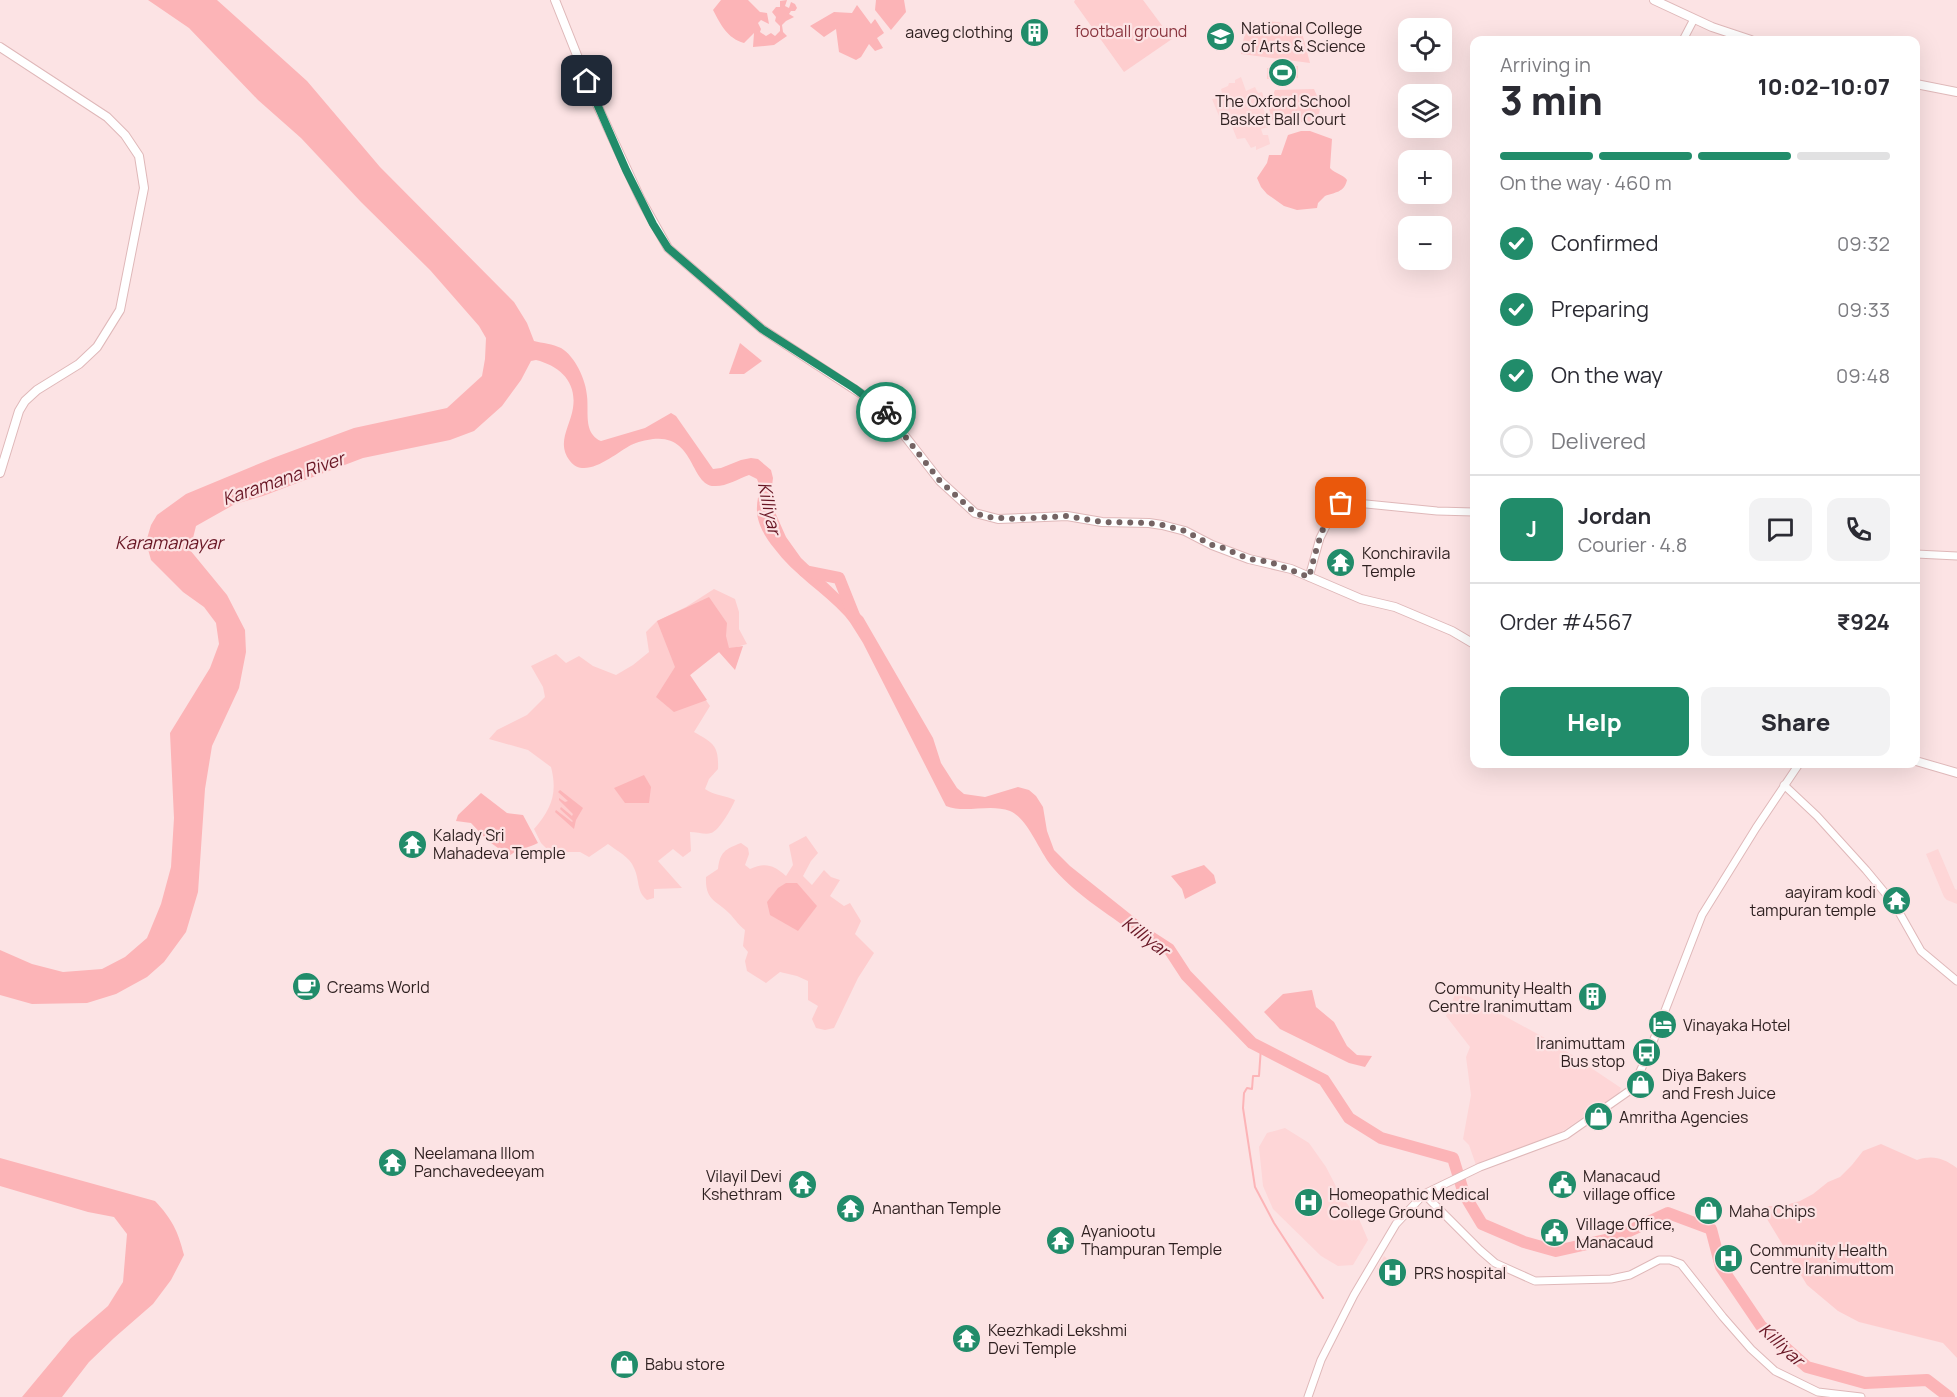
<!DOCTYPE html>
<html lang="en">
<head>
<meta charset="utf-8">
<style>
	:root { --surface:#fff; --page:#f2f2f3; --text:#2b2b33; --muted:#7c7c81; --line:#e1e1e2; --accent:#218c6a }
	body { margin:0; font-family:Manrope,sans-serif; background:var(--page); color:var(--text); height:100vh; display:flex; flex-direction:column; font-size:22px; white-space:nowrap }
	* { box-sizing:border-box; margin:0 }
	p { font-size:20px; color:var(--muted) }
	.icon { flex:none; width:33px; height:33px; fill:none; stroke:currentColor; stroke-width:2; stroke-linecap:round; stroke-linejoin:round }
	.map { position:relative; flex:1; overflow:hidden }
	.drawer { position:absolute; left:1470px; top:36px; width:450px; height:732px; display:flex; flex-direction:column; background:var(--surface); border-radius:12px; box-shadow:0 6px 24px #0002 }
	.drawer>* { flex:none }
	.controls { position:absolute; left:1398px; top:18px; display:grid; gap:12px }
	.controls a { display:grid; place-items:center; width:54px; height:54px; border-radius:12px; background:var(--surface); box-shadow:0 6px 24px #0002; font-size:30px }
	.pin { position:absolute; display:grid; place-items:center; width:51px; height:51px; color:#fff; margin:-26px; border-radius:12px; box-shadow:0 3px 9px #0006 }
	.courier { position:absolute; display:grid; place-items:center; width:60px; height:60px; margin:-30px; border:4px solid #218c6a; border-radius:50%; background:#fff; color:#222; box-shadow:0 2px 8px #0007 }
	.headline em { font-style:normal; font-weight:800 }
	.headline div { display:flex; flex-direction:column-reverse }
	.headline { display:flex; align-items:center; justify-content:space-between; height:102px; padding:0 30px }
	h1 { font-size:39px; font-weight:800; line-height:45px }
	.bar { display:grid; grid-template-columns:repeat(4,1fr); gap:9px 6px; align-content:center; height:72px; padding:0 30px }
	.bar i { height:8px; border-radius:4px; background:var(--line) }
	.bar .selected { background:var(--accent) }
	.bar p { grid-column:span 4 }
	.line { display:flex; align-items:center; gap:15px; padding:0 30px; border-top:2px solid var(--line) }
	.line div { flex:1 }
	.round { display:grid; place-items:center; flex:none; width:63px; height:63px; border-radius:12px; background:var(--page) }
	ol { padding:0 30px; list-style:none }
	li { display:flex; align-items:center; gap:18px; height:66px }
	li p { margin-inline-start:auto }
	li .icon { padding:6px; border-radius:50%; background:var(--accent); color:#fff; stroke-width:4 }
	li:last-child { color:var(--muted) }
	li i { width:33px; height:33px; border:3px solid var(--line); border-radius:50% }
	.primary-button { display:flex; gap:12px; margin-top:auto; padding:12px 30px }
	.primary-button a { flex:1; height:69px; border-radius:12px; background:var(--accent); color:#fff; font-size:24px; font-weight:800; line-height:69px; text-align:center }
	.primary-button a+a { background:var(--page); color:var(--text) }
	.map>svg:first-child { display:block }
	.built { fill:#fed6d7 }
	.green { fill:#fecdce }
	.water { fill:#fcb4b7 }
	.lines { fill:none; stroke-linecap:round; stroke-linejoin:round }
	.stream { stroke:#fcb4b7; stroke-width:2 }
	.river { stroke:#fcb4b7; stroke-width:12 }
	.tertiary-casing { stroke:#dfb8b9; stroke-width:9 }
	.secondary-casing { stroke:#dfb8b9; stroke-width:10 }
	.primary-casing { stroke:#dfb8b9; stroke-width:10 }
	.tertiary { stroke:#fff; stroke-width:7 }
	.secondary { stroke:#fff; stroke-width:8 }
	.primary { stroke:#fff; stroke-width:8 }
	.done { stroke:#756464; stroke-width:6; stroke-dasharray:0 10.8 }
	.route { stroke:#218c6a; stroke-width:8 }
	.labels { text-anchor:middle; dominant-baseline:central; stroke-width:4.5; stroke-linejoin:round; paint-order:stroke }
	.poi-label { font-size:16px; fill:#2d1f1f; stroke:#fce3e4; text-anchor:start }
	.park-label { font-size:16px; fill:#8a363f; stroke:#fce3e4 }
	.water-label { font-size:18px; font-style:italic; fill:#691725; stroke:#fce3e4 }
</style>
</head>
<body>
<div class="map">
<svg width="1957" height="1397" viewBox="0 0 1957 1397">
	<rect width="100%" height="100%" fill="#fce3e4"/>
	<g class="built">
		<polygon points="1241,77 1246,91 1255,87 1258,93 1262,92 1266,105 1262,107 1266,114 1269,127 1261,129 1263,135 1268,135 1270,144 1256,150 1256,146 1251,148 1245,138 1237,139 1229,119 1221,121 1212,99 1223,97 1221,89 1228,86 1229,83 1235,83 1235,80"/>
		<polygon points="1938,849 1955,889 1957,890 1957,904 1947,900 1944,897 1926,854"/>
		<polygon points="1457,990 1554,1043 1621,1088 1619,1093 1560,1133 1476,1165 1469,1145 1463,1139 1471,1095 1466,1057 1470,1047 1446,1016"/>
		<polygon points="1285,1128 1309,1143 1326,1167 1341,1196 1359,1219 1368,1240 1353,1265 1338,1266 1321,1256 1273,1209 1263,1186 1259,1147 1267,1133"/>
		<polygon points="1384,1256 1408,1277 1399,1287 1377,1269"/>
	</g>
	<g class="green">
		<polygon points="1075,0 1143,0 1172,39 1124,72 1074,2"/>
		<path d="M1267,21L1300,25L1310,63L1241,54C1243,45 1243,30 1252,26C1257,24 1262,24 1267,21Z"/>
		<polygon points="1298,66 1298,78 1267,79 1267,68"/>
		<polygon points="1314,89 1321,105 1317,122 1273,122 1268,106 1275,90"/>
		<path d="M714,589L735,599L739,612V629L747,644L719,652L689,676L710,706L694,732C713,743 719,745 718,769L709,779L705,789C715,796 725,795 735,800C732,808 719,831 711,833C706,835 697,832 690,832L691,851L683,857L673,849L658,861L682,888L654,889V898L647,900C636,891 640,880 634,868C630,857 617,851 608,844L589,857L580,852H550L541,843L534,829C551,809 558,794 551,767L528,750L489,739L497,730L527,715L545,697L543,687L531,666L556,654L566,663L579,656L593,666L616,675L633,665L649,652L646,632L657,621L686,607Z"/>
		<path d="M806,836L818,853L811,861L803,876L812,885L824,870L831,877L840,880L830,896L844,906L850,903L861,921L855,934L874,953L858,978L834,1028L825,1030L816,1028L812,1019L818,1006L808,1000V981L797,976L780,972L766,983L747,971L745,961L748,952L743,946L745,930C739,925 736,921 731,915C717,900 705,902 706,877L718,869C720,852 725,849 741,843L748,848L749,854L745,865L750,869C765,862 774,865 786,876L793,865L789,845Z"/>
		<path d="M1881,1144L1917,1160C1933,1155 1943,1158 1957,1168V1358L1943,1343L1859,1322L1838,1311L1807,1285L1764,1214L1767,1206H1782L1800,1201L1813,1194L1828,1182L1840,1177L1852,1165L1863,1151Z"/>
	</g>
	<g class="water">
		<path d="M148,0H217L307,81L380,167L514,302L527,323L534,341C542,343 553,344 561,348C575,356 586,380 587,396C589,412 583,433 601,441L645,428L671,413L676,416L713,469L721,468L741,460L751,458L758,459L771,470L773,478L770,501L786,537L801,558L863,617L933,738L941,763L957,788L964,794L985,797L1018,787L1029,790L1036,796L1043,807L1047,831L1054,850L1070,866L1149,929L1141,938C1114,918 1076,895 1054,869C1039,853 1029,819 1010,811C989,803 966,814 946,806L863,643C857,634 852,624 845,616C823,592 794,575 774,548C766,539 757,523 757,511C756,499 762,490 757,479L749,475C738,479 725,487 714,486C690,485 695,434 653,439C646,440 637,442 631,445C616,453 585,481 570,461C556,443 570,427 573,408C577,382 560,366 536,360L531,361L521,380L502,406L474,431L450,440L363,458L263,496L235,504L196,526L190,550L227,595L245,630L246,652L239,688L212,746L205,789L198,892L186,932L164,962L147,977L116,994L87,1003L32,1004L0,995V950L32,964L63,972L102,969L125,957L147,938L161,904L171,867L174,818L170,733L210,668L219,644L216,623L204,607L183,592L151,560L146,542L151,525L157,515L186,494L273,458L354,428L447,408L482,376L485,359L486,338L479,326L430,270L361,202L301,138L258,100L189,28Z"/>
		<path d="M721,0H748L760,12L767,13L769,24L761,20L758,23L761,29L760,32L766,36L771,33L775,36L780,31V26L775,21L776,17L772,12L776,7H780V1L787,0L785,6L789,8L791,2L795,4L797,8L795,11H791L789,14L794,17L786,21L782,25L783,32L787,36L774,45L753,47L754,33L744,43C727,38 721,25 713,10Z"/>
		<polygon points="876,0 904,0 906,12 891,30 875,10"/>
		<polygon points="857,5 871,24 875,19 884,33 877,38 883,48 875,51 869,44 861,57 856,60 839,52 836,29 824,37 810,26 834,12 852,13"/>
		<path d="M1301,131H1310L1332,139L1330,168C1335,174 1343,174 1347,180C1344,193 1335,192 1325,196L1318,203L1317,208L1297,210L1284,206L1267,194L1261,187L1257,178L1267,163L1269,155H1281L1288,135Z"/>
		<polygon points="740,343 762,361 744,374 729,374"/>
		<polygon points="709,597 727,623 726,636 729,648 743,646 735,670 719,652 690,675 707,700 674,712 656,697 675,667 657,621"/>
		<polygon points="644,775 651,787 649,803 625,803 614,788"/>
		<polygon points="560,790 583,808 576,820 574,829 555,812 556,810 572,822 573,821 560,809 561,807 572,816 573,814 559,800 559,798 565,802 568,801 558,792"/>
		<path d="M481,793L507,813L523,815L538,843C528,848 517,849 509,856L487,840L471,823L456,821L458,815Z"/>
		<polygon points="1204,865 1214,875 1216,883 1185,899 1182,889 1171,876"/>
		<polygon points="786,883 797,883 817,906 798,931 770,915 767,902 778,888"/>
		<polygon points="1312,990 1316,1007 1334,1022 1347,1046 1357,1055 1372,1056 1365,1067 1349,1063 1280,1029 1264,1012 1283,994"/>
		<path d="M0,1158L155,1201C172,1219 178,1231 184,1255L171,1280L153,1304L114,1338L89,1362L62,1397H22L71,1338L108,1306L123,1282L127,1234L114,1217L88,1212L0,1186Z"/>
	</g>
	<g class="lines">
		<polyline class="stream" points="1261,1047 1259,1076 1253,1076 1252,1089 1247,1088 1244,1093 1243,1108 1255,1187 1274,1223 1323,1298"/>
		<g class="river">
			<polyline points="804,571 839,578 855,618"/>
			<polyline points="1132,925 1169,949 1186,975 1252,1043 1324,1080 1349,1118 1381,1138 1453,1158 1464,1194 1482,1224 1524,1242 1556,1251 1614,1238 1668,1213 1711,1229 1721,1267 1761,1326 1807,1367 1865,1383 1927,1380 1949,1397"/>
		</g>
		<defs>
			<g id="tertiary">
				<polyline points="1683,40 1694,19"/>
				<polyline points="1916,554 1957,556"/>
				<polyline points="1309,577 1320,538 1337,504 1346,502 1437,511 1474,512"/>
				<polyline points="1784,785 1817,816 1866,870 1895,905 1921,951 1957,981"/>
				<polyline points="1424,1194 1480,1250 1495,1263 1535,1281 1611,1279 1630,1275 1659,1260 1670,1260 1681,1264 1723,1317 1751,1349 1775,1371 1818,1392 1861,1397"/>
				<polyline points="1308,1397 1321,1360 1354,1295 1396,1224 1424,1194 1480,1167 1566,1135 1632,1089 1649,1052 1702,915 1756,828 1799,764"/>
			</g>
			<g id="secondary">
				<polyline points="555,0 594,98 641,200 668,248 762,329 883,408 940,481 975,513 998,519 1067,516 1102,522 1149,523 1162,525 1185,531 1212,545 1249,559 1291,569 1361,599 1395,607 1452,631 1474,644"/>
				<polyline points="0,47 107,117 125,135 139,156 144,188 120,310 97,347 79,364 37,390 25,401 19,411 0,473"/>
				<polyline points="1916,761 1957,773"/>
			</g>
			<g id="primary">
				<polyline points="1654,0 1712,27 1751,40"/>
				<polyline points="1916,84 1957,92"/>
			</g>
		</defs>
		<use href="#tertiary" class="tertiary-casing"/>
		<use href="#secondary" class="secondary-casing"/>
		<use href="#primary" class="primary-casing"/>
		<use href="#tertiary" class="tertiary"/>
		<use href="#secondary" class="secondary"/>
		<use href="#primary" class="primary"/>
	</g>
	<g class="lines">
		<path class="done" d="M886,412L940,481L975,513L987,517L1014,519L1067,516L1102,522L1149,523L1162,525L1185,531L1212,545L1221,547L1249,559L1270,562L1309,577C1314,560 1324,510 1341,503"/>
		<polyline class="route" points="587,81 626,170 653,224 668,248 762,329 854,388 886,412"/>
	</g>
	<defs>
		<symbol id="building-disc" viewBox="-11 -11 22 22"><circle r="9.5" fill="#218c6a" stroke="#fce3e4"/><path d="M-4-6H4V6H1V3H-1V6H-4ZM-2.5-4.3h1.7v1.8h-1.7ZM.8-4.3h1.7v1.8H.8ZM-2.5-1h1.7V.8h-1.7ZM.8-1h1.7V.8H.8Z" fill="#fff"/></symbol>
		<symbol id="university-disc" viewBox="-11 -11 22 22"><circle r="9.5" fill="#218c6a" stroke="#fce3e4"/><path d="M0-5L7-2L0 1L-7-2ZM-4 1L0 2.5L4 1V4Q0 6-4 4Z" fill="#fff"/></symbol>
		<symbol id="stadium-disc" viewBox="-11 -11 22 22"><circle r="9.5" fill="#218c6a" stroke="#fce3e4"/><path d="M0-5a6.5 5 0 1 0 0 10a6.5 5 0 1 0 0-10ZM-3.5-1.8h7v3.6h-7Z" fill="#fff"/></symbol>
		<symbol id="temple-disc" viewBox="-11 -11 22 22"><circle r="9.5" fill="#218c6a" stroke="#fce3e4"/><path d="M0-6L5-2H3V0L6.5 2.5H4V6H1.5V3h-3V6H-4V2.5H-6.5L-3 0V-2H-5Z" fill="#fff"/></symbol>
		<symbol id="cafe-disc" viewBox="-11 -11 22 22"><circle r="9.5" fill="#218c6a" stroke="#fce3e4"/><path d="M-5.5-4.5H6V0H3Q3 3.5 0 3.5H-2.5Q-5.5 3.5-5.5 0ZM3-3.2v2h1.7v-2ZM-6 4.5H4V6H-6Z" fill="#fff"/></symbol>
		<symbol id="hotel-disc" viewBox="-11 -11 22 22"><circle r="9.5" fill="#218c6a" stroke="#fce3e4"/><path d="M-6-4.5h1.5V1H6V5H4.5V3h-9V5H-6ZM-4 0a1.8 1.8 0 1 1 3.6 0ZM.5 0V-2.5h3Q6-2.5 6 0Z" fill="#fff"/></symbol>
		<symbol id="bus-disc" viewBox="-11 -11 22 22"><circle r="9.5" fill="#218c6a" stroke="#fce3e4"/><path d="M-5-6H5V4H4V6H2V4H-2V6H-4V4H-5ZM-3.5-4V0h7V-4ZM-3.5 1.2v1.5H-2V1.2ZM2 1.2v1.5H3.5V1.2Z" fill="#fff"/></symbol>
		<symbol id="shop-disc" viewBox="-11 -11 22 22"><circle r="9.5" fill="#218c6a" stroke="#fce3e4"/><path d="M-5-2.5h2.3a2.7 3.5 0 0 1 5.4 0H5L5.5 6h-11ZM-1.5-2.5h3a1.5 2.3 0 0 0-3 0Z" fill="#fff"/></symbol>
		<symbol id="civic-disc" viewBox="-11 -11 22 22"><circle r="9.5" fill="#218c6a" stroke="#fce3e4"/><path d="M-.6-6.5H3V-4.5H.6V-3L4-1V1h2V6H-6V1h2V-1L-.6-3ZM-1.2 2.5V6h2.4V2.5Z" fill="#fff"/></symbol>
		<symbol id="hospital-disc" viewBox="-11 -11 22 22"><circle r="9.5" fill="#218c6a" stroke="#fce3e4"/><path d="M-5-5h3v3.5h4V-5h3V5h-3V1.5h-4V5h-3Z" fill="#fff"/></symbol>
	</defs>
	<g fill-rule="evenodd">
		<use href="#building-disc" x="1018" y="16" width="33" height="33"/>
		<use href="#university-disc" x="1204" y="20" width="33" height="33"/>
		<use href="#stadium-disc" x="1266" y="56" width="33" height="33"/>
		<use href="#temple-disc" x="1324" y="546" width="33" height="33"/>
		<use href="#temple-disc" x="396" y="828" width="33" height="33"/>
		<use href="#temple-disc" x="1880" y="884" width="33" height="33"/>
		<use href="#cafe-disc" x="290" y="970" width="33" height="33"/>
		<use href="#building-disc" x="1576" y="980" width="33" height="33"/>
		<use href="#hotel-disc" x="1646" y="1008" width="33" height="33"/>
		<use href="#bus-disc" x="1630" y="1036" width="33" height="33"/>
		<use href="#shop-disc" x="1624" y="1068" width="33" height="33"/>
		<use href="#shop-disc" x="1582" y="1100" width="33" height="33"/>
		<use href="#temple-disc" x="376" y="1146" width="33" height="33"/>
		<use href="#temple-disc" x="786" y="1168" width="33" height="33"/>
		<use href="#civic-disc" x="1546" y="1168" width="33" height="33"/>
		<use href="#hospital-disc" x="1292" y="1186" width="33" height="33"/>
		<use href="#temple-disc" x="834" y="1192" width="33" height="33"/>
		<use href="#shop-disc" x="1692" y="1194" width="33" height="33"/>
		<use href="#civic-disc" x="1538" y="1216" width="33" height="33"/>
		<use href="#temple-disc" x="1044" y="1224" width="33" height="33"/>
		<use href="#hospital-disc" x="1712" y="1242" width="33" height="33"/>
		<use href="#hospital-disc" x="1376" y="1256" width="33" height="33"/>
		<use href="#temple-disc" x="950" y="1322" width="33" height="33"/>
		<use href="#shop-disc" x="608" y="1348" width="33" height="33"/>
	</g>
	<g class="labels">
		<g class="poi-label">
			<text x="1241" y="28">National College<tspan x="1241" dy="18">of Arts &amp; Science</tspan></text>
			<text x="1013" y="32" text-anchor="end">aaveg clothing</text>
			<text x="1283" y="101" text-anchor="middle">The Oxford School<tspan x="1283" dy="18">Basket Ball Court</tspan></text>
			<text x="1362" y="553">Konchiravila<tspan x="1362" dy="18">Temple</tspan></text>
			<text x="433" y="835">Kalady Sri<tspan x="433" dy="18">Mahadeva Temple</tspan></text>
			<text x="1876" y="892" text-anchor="end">aayiram kodi<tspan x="1876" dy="18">tampuran temple</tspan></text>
			<text x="327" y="987">Creams World</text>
			<text x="1572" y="988" text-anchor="end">Community Health<tspan x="1572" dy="18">Centre Iranimuttam</tspan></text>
			<text x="1683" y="1025">Vinayaka Hotel</text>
			<text x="1625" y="1043" text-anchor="end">Iranimuttam<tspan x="1625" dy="18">Bus stop</tspan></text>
			<text x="1662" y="1075">Diya Bakers<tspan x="1662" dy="18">and Fresh Juice</tspan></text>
			<text x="1619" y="1117">Amritha Agencies</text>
			<text x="414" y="1153">Neelamana Illom<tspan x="414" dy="18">Panchavedeeyam</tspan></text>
			<text x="782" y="1176" text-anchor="end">Vilayil Devi<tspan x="782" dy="18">Kshethram</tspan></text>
			<text x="1583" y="1176">Manacaud<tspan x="1583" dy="18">village office</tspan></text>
			<text x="1329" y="1194">Homeopathic Medical<tspan x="1329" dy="18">College Ground</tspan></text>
			<text x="872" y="1208">Ananthan Temple</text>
			<text x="1729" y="1211">Maha Chips</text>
			<text x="1576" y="1224">Village Office,<tspan x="1576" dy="18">Manacaud</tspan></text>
			<text x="1081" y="1231">Ayaniootu<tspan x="1081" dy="18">Thampuran Temple</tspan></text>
			<text x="1750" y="1250">Community Health<tspan x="1750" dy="18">Centre Iranimuttom</tspan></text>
			<text x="1414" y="1273">PRS hospital</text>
			<text x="988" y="1330">Keezhkadi Lekshmi<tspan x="988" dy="18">Devi Temple</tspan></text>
			<text x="645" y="1364">Babu store</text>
		</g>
		<g class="park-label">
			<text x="1131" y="31">football ground</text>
		</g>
		<g class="water-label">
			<text transform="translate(283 478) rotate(-19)">Karamana River</text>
			<text transform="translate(770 508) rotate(78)">Killiyar</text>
			<text x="169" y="542">Karamanayar</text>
			<text transform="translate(1146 936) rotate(37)">Killiyar</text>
			<text transform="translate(1782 1344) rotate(43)">Killiyar</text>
		</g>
	</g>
</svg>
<div class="controls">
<a><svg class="icon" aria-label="locate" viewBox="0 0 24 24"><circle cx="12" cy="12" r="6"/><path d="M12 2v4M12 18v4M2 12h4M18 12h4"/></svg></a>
<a><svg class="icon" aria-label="layers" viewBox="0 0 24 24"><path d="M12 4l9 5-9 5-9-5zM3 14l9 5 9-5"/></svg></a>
<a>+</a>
<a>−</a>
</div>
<div class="pin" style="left:1341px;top:503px;background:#ea580c"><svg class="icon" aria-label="bag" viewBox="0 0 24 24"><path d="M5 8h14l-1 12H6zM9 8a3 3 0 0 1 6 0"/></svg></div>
<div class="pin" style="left:587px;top:81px;background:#1f2937"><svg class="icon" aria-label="home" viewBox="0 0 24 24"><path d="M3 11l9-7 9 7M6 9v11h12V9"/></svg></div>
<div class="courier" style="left:886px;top:412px"><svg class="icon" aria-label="bike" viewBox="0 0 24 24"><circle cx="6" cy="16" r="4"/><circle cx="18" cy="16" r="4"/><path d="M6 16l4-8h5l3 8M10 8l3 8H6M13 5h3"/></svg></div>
<section class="drawer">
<div class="headline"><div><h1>3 min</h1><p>Arriving in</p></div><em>10:02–10:07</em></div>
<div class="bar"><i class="selected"></i><i class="selected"></i><i class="selected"></i><i></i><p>On the way · 460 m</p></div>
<ol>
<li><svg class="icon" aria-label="check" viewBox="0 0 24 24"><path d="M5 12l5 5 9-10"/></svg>Confirmed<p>09:32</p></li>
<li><svg class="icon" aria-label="check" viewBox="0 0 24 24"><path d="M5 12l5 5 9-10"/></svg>Preparing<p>09:33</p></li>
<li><svg class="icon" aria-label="check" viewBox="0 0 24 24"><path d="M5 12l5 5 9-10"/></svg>On the way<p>09:48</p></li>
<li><i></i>Delivered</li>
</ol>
<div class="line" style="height:108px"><b class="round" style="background:var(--accent);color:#fff">J</b><div><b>Jordan</b><p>Courier · 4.8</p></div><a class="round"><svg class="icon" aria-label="chat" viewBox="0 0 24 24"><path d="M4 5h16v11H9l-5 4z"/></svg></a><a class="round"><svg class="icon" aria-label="phone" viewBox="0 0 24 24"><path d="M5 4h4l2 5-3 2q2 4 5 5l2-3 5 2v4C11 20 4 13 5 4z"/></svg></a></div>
<div class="line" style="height:78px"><div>Order #4567</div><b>₹924</b></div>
<div class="primary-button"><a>Help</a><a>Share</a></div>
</section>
</div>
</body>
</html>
